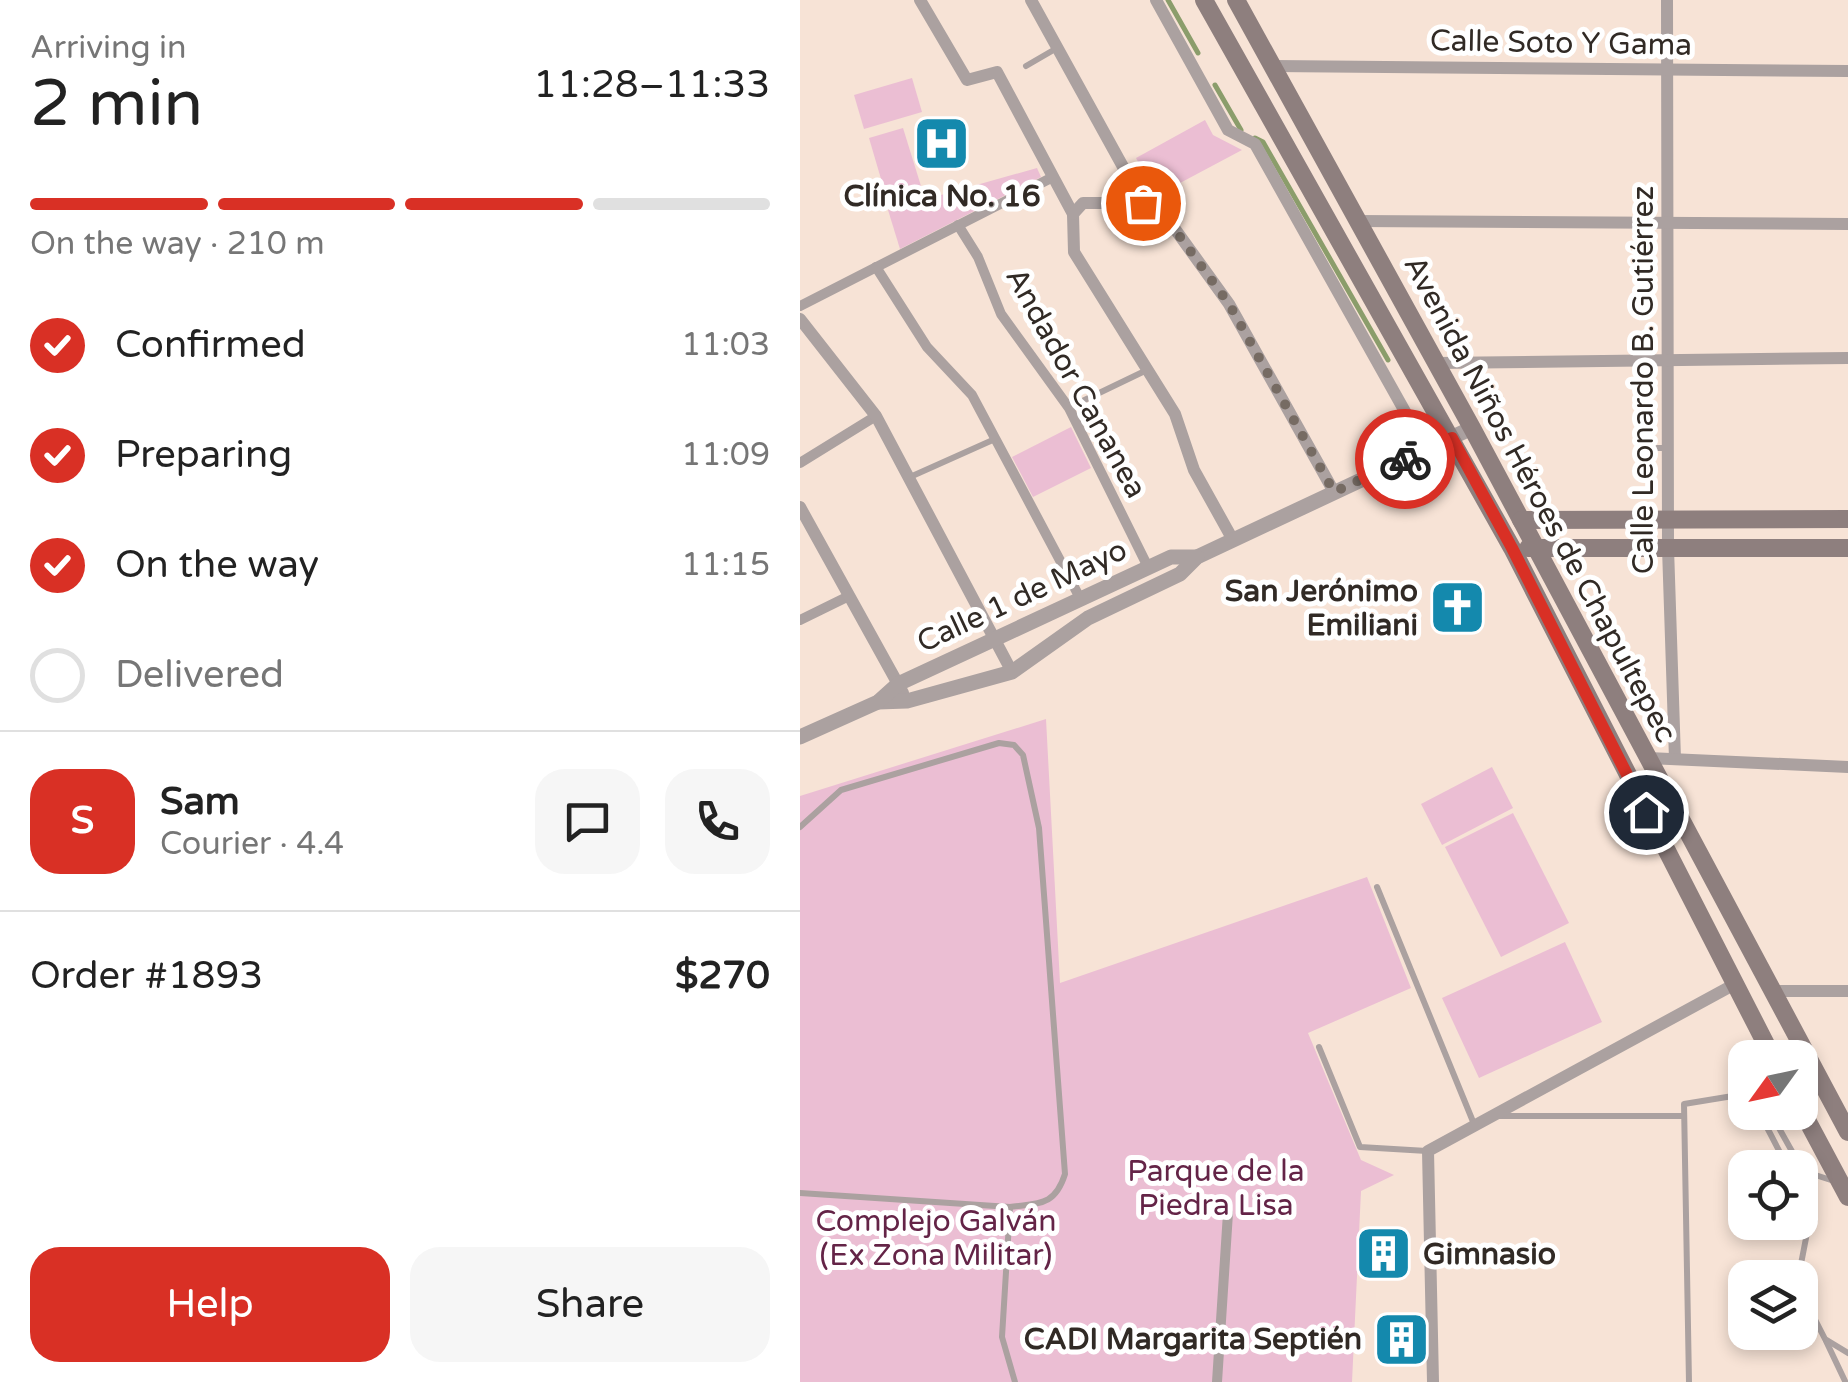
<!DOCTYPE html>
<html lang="en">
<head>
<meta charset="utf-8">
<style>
	:root { --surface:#fff; --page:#f6f6f6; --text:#222; --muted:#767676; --line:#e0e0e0; --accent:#d93025 }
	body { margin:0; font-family:"Varela Round",sans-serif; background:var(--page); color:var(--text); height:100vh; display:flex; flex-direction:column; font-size:38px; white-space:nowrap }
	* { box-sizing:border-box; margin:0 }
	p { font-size:32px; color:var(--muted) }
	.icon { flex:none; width:55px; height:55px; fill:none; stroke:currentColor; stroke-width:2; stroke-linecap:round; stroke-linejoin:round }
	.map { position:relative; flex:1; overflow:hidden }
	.drawer { display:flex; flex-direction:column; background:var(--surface); width:800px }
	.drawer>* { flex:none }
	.needle { width:65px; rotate:237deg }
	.buttons { position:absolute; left:928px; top:1040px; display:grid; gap:20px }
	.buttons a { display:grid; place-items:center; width:90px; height:90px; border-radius:20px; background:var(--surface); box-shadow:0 5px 15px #0003; font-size:50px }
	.pin { position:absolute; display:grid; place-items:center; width:85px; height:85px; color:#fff; margin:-42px; border:5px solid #fff; border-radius:50%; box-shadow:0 2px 10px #0007 }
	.courier { position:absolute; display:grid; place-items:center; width:100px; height:100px; margin:-50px; border:8px solid #d93025; border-radius:50%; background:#fff; color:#222; box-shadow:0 2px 12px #0007 }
	.summary em { font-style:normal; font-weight:600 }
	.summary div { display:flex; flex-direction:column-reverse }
	.summary { display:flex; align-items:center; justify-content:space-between; height:170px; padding:0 30px }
	h1 { font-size:65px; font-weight:600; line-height:75px }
	.bar { display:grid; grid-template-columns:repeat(4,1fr); gap:15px 10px; align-content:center; height:120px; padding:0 30px }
	.bar i { height:12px; border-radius:8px; background:var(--line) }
	.bar .selected { background:var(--accent) }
	.bar p { grid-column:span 4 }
	.line { display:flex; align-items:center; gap:25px; padding:0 30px; border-top:2px solid var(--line) }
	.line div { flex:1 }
	.round { display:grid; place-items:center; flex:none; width:105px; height:105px; border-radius:30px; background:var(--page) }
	ol { padding:0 30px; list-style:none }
	li { display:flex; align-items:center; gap:30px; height:110px }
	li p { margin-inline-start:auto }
	li .icon { padding:10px; border-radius:50%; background:var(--accent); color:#fff; stroke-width:4 }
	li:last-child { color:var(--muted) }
	li i { width:55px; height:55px; border:5px solid var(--line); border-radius:50% }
	.action { display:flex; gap:20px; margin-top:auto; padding:20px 30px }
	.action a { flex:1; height:115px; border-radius:30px; background:var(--accent); color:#fff; font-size:40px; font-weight:600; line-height:115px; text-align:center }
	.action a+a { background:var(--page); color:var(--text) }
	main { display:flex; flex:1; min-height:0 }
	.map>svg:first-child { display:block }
	.green { fill:#ebbed3 }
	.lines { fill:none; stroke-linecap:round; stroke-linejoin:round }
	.stream { stroke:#8b9d6b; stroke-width:5 }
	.service { stroke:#aba1a0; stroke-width:6 }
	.pedestrian { stroke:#aba1a0; stroke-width:10 }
	.minor { stroke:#aba1a0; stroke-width:12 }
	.tertiary { stroke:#aba1a0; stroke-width:15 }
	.secondary { stroke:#8e7f7e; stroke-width:18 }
	.done { stroke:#766b63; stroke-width:10; stroke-dasharray:0 18 }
	.route { stroke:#d93025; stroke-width:12 }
	.labels { text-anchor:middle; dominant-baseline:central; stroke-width:10; stroke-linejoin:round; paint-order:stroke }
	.street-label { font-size:30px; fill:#312a25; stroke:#fff }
	.poi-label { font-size:30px; font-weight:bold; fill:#312a25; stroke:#fff; text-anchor:end }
	.park-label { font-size:30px; fill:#642447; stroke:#fff }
</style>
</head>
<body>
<main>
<section class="drawer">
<div class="summary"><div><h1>2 min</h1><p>Arriving in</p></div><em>11:28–11:33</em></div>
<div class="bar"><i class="selected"></i><i class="selected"></i><i class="selected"></i><i></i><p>On the way · 210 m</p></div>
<ol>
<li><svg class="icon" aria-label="check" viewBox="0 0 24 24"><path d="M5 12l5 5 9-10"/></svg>Confirmed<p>11:03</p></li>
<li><svg class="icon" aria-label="check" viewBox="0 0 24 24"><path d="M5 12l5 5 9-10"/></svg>Preparing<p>11:09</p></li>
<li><svg class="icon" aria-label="check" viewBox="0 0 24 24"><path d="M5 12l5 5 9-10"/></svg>On the way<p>11:15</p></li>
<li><i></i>Delivered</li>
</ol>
<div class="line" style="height:180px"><b class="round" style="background:var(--accent);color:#fff">S</b><div><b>Sam</b><p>Courier · 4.4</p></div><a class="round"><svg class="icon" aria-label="chat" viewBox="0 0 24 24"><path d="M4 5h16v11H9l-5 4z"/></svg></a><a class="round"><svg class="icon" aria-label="phone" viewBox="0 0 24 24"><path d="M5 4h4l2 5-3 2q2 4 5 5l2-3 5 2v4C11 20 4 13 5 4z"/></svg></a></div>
<div class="line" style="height:130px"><div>Order #1893</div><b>$270</b></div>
<div class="action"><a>Help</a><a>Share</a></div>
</section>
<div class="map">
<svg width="1048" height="1382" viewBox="0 0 1048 1382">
	<rect width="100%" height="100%" fill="#f7e3d6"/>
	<g class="green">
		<polygon points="112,78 122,112 64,129 54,95"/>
		<polygon points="405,120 413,135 442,150 365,191 348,180 336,158"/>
		<polygon points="103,128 121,186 86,196 69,138"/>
		<polygon points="237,168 241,177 100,249 88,210"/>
		<polygon points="271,427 291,468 233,497 212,457"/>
		<polygon points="246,719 260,983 567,877 611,988 508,1033 561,1160 594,1175 561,1191 552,1382 0,1382 0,796"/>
		<polygon points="692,767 713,808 642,845 621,804"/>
		<polygon points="713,813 769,923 701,957 645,847"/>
		<polygon points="765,942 802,1022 679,1078 642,998"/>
	</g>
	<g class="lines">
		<g class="stream">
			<polyline points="368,0 398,53"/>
			<polyline points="415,85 441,130"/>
			<polyline points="455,138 463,142 588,360"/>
		</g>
		<g class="service">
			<polyline points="226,66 257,48"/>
			<polyline points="270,407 349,369"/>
			<polyline points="841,448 868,448"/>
			<polyline points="110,477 195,439"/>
			<path d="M0,827L41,790L199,743L214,745L223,755L239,828L265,1174C255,1206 239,1203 210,1207"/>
			<polyline points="577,887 674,1124"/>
			<polyline points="519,1047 560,1147 627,1151"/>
			<polyline points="959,1112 988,1168"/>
			<polyline points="970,1112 1003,1171 1037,1182"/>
			<polyline points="699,1116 884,1116"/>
			<polyline points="1000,1191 1015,1220 1007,1233 1000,1269 1005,1300 1025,1339 1048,1353"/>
			<polyline points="0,1193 210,1207 202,1337 215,1382"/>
			<polyline points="1026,1341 1045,1381"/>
			<polyline points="889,1382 884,1104 945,1094"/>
		</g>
		<g class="pedestrian">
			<polyline points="158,225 178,257 201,314 269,408 348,567"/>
			<polyline points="76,267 127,347 172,395 280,598"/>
			<polyline points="0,306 253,177"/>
			<polyline points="0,463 76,416"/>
			<polyline points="0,620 49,596"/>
			<polyline points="417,1382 428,1213"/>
		</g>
		<g class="minor">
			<polyline points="120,0 167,80 197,72 273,214 274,252 375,414 394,470 433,540"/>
			<polyline points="231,0 343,203 357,204 429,304 534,492"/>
			<polyline points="356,0 428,130 455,144 626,449"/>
			<polyline points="867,0 868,548 875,759"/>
			<polyline points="473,66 1048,71"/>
			<polyline points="273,214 283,203 343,203"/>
			<polyline points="557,221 1048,224"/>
			<polyline points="0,319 76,416 212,672"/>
			<polyline points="636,363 1048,358"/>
			<polyline points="0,507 103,693"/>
			<polyline points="848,758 1048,767"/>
			<polyline points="973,991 1048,991"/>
			<polyline points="633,1382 628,1151 935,984"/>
		</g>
		<g class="tertiary">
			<polyline points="78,702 107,701 212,672 288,618 380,574 397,557 672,428"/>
			<polyline points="0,737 78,702 98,684 371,557 397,557"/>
		</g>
		<g class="secondary">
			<polyline points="404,0 712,548 973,1058"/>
			<polyline points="436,0 672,428 1048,1132"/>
			<polyline points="721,520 1048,519"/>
			<polyline points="728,548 1048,548"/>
			<polyline points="1000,1107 1048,1197"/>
		</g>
	</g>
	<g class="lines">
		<polyline class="done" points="343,203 356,204 429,304 534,492 605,459"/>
		<polyline class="route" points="605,459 652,438 712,548 846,812"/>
	</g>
	<defs>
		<symbol id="hospital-square" viewBox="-11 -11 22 22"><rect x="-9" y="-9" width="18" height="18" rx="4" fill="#1489ad" stroke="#fff"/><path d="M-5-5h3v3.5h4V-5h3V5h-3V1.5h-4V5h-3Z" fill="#fff"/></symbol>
		<symbol id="church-square" viewBox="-11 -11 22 22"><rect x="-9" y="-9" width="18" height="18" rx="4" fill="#1489ad" stroke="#fff"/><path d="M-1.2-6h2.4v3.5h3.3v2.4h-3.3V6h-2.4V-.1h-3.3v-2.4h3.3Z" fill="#fff"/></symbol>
		<symbol id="building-square" viewBox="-11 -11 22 22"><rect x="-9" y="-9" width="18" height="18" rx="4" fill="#1489ad" stroke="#fff"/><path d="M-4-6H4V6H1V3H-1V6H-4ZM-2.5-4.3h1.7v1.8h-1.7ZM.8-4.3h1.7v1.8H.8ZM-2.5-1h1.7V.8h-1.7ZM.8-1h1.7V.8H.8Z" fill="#fff"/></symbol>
	</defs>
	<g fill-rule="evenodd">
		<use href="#hospital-square" x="110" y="112" width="63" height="63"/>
		<use href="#church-square" x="626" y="576" width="63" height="63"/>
		<use href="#building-square" x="552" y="1222" width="63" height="63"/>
		<use href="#building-square" x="570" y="1308" width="63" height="63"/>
	</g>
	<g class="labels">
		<g class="street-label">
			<text transform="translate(761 43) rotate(1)">Calle Soto Y Gama</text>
			<text transform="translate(843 380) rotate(-90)">Calle Leonardo B. Gutiérrez</text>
			<text transform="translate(276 383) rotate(61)">Andador Cananea</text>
			<text transform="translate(740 499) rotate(62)">Avenida Niños Héroes de Chapultepec</text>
			<text transform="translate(222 596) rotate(-25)">Calle 1 de Mayo</text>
		</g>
		<g class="poi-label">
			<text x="142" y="196" text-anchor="middle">Clínica No. 16</text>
			<text x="618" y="591">San Jerónimo<tspan x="618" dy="34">Emiliani</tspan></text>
			<text x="623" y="1254" text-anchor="start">Gimnasio</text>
			<text x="562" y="1339">CADI Margarita Septién</text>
		</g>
		<g class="park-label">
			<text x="416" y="1171">Parque de la<tspan x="416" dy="34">Piedra Lisa</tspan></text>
			<text x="136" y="1221">Complejo Galván<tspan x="136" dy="34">(Ex Zona Militar)</tspan></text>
		</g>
	</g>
</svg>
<div class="buttons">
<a><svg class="needle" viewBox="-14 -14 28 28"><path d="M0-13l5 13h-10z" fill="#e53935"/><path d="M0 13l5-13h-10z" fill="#767676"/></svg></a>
<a><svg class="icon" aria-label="locate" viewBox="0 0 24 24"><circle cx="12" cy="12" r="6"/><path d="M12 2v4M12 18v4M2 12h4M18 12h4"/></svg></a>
<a><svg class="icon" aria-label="layers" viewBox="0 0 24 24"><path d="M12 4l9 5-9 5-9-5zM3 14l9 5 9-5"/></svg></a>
</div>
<div class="pin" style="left:343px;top:203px;background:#ea580c"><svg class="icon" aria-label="bag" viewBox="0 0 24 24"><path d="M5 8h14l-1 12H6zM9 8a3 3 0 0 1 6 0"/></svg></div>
<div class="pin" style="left:846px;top:812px;background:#1f2937"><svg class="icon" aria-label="home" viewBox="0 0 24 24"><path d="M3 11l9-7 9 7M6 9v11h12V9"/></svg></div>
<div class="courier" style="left:605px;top:459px"><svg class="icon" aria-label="bike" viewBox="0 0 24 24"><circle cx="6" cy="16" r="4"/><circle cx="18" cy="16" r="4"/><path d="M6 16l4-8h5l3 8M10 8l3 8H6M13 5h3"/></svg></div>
</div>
</main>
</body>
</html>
